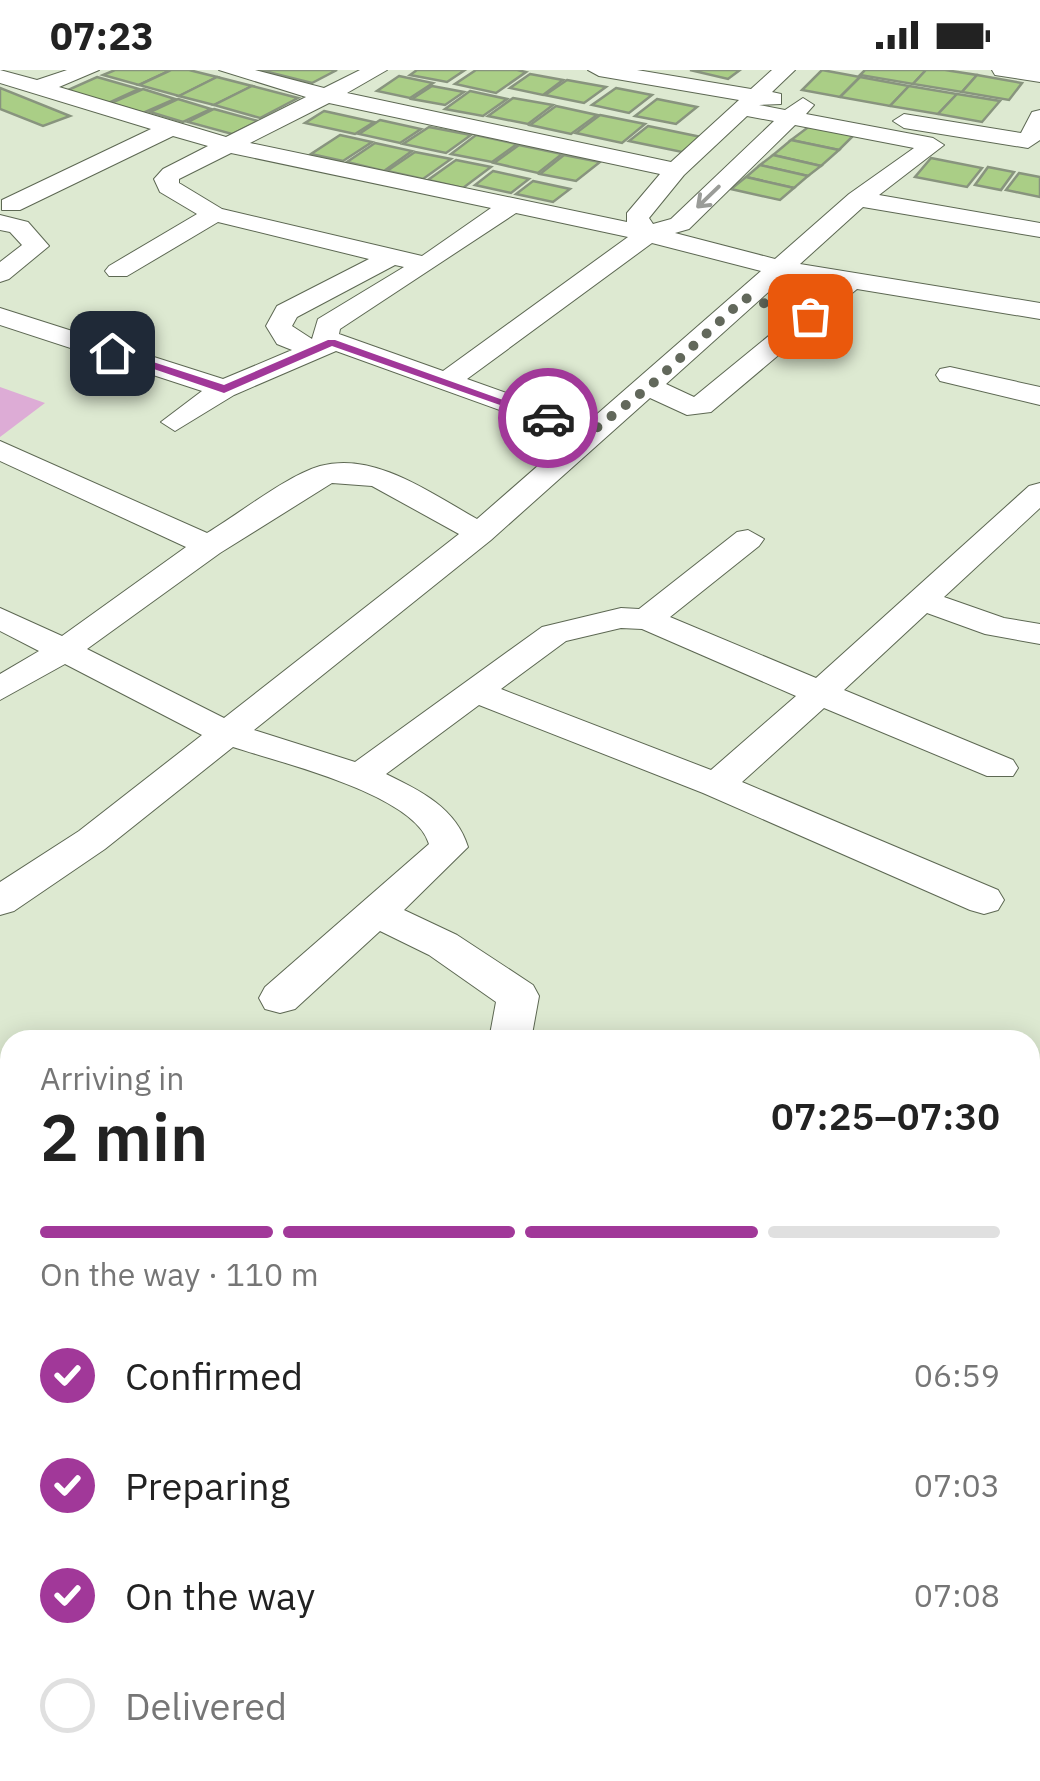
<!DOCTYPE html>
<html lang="en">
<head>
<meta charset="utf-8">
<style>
	:root { --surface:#fff; --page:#f2f2f2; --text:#222; --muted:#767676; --line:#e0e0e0; --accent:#a13899 }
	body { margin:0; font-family:"IBM Plex Sans",sans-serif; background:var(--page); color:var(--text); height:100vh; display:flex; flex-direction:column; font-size:38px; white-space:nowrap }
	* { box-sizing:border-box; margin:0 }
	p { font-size:32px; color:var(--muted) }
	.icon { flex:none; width:55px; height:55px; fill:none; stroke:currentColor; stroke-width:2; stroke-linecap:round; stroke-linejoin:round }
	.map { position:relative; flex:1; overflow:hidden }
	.side { position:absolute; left:0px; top:960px; width:1040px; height:752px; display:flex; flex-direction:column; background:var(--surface); border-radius:30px 30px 0 0; box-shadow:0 5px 25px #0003 }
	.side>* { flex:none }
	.pin { position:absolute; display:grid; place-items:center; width:85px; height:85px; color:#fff; margin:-42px; border-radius:20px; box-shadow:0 5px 15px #0006 }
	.courier { position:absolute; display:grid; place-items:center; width:100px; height:100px; margin:-50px; border:8px solid #a13899; border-radius:50%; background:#fff; color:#222; box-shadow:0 2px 12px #0007 }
	.headline em { font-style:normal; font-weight:600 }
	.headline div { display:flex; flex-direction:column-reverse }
	.headline { display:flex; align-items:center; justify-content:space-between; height:170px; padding:0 40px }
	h1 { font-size:65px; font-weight:600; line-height:75px }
	.bar { display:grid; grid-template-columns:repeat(4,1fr); gap:15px 10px; align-content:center; height:120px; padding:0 40px }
	.bar i { height:12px; border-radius:8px; background:var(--line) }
	.bar .active { background:var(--accent) }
	.bar p { grid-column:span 4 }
	ol { padding:0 40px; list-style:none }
	li { display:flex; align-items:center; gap:30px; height:110px }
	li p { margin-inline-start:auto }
	li .icon { padding:10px; border-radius:50%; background:var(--accent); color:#fff; stroke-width:4 }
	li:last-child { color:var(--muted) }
	li i { width:55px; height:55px; border:5px solid var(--line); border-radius:50% }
	.status { display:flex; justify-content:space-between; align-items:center; height:70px; padding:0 50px; background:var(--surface); direction:ltr }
	.status svg { height:28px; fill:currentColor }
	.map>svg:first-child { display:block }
	.green { fill:#ddacd6 }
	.building { fill:#aace86; stroke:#88947e; stroke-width:2.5 }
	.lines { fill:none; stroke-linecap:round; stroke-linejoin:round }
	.street-casing { stroke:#5d6853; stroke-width:2 }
	.street { fill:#fff; fill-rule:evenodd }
	.oneway { stroke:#9a9c98 }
	.route { fill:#a13899 }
	.done { stroke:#62685b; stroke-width:10; stroke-dasharray:0 18 }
</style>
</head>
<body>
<div class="status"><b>07:23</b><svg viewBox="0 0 49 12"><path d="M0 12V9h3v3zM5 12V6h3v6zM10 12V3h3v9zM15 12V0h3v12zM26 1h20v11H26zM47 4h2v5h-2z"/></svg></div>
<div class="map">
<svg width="1040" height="1711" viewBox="0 0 1040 1711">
	<rect width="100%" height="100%" fill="#dde9d1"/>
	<polygon class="green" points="0,317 45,333 0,367"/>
	<g class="building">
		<polygon points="115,0 171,0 139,15 103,5"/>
		<polygon points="171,0 189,0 217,7 179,26 139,15"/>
		<polygon points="260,0 337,0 312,13"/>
		<polygon points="417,0 465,0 447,12 410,5"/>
		<polygon points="476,0 517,0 526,2 496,23 455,14"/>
		<polygon points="690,0 740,0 728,9"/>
		<polygon points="822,0 860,7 840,27 802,20"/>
		<polygon points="865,0 926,0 913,14 860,5"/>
		<polygon points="926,0 945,0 977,5 962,22 913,14"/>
		<polygon points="530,4 563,10 543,25 510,18"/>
		<polygon points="977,5 1022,13 1009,30 962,22"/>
		<polygon points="399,6 433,13 410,28 377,21"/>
		<polygon points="97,7 139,19 102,36 59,24"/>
		<polygon points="217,7 252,16 214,35 179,26"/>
		<polygon points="860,7 909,16 890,36 840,27"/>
		<polygon points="567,10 606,17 584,33 545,25"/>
		<polygon points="252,16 298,28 260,48 214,35"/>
		<polygon points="432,16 464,22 445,35 412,29"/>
		<polygon points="909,16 957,24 938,44 890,36"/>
		<polygon points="0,18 70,46 43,56 0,39"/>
		<polygon points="616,18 652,25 629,43 592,35"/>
		<polygon points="143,19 175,29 143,43 111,33"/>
		<polygon points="470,21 507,29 483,46 445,39"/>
		<polygon points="957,24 1000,31 982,52 938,44"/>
		<polygon points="513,28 553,35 528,54 488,46"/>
		<polygon points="178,29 211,39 183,52 150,42"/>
		<polygon points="657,29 697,37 676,54 635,46"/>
		<polygon points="556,36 597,45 571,64 530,55"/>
		<polygon points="214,39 258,51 232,64 188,52"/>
		<polygon points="324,41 374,52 355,64 305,53"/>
		<polygon points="600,45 645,54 622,73 576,63"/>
		<polygon points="380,50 421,59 400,73 359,64"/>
		<polygon points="815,52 858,61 839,80 791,70"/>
		<polygon points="648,56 701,67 682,82 629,71"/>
		<polygon points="429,57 471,65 446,83 403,74"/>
		<polygon points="340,65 372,72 343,91 311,84"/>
		<polygon points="476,65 517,74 492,92 451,84"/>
		<polygon points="791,70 839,80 821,96 773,85"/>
		<polygon points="375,73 412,81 384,101 347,92"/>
		<polygon points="519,75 562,84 538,103 494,93"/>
		<polygon points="415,82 451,89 423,109 387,101"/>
		<polygon points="564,85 600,92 576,111 540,104"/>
		<polygon points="773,85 821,96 808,106 760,95"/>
		<polygon points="931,88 982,98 967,117 915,107"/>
		<polygon points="456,90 491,97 463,118 428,110"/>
		<polygon points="760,95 808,106 794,118 746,107"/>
		<polygon points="988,97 1014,102 1001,120 975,115"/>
		<polygon points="493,101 529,109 511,123 475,115"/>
		<polygon points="1019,103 1040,107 1040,127 1006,120"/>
		<polygon points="746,107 794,118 780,130 731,119"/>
		<polygon points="533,111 570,119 553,132 516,124"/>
	</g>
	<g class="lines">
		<defs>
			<g id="street">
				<path d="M0,0L37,10L67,0H99L59,17L226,67L306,27L219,0H255L324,18L360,0H387L347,23L671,92L739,30L599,6L588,0H637L751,19L772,0H795L772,22L781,24V34L759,35L785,40L803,28L814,35L806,44L933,68L944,75L879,125L1040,153V167L863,137L800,194L1040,233V249L857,219L711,342L687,345L650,328L491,470L254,660L355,692L542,557L621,538L639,539L737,462L748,460L764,469L759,476L670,547L816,608L1029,416L1040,413V438L944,527L1004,548L1040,554V574L985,564L927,543L844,620L1013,690L1018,698L1013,706H987L824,638L742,712L998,820L1004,830L998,840L984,844L970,840L703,723L479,635L386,704C421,721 456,738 468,777L404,840L457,865L533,915L539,926L531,970H489L496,932L429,885L380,861L295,939L280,943L265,939L259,928L265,917L429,774C415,724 278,692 233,677L105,779L14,841L0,845V812L79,761L202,665L65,594L0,630V604L39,581L0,561V538L62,566L186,477L0,391V371L207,463C239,444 286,406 320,396C375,381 432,424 477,449L572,366L336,281L234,325L175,361L161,352L202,321L0,255V238L223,309L292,280L277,274L266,256L277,236L369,189L218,152L127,206H109L105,201L109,196L197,144L160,122L154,109L163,99L208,76L173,66L20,140H2V130L151,59L0,13ZM329,33L660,104L627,143V152L250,73ZM747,46L774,51L671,149L653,154L649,148L684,105ZM795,55L914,78L849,124L775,189L675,163L689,159ZM231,83L491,138L422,186L222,139L179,113V109ZM516,143L628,167L443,301L339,264L340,259ZM652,173L761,201L588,352L467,309ZM395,195L404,197L318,249L312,269L292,256L297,247ZM785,207L831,215L694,327L666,314ZM332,413L372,416L459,464L224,648L87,579L220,483ZM621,558L642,559L796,626L711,700L501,619L566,571Z"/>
				<polygon points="992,0 1040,0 1040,12 995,5"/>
				<polygon points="1040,40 1040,70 1028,78 904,58 893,51 904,44 1021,63 1032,42"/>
				<polygon points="0,145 28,152 49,176 9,209 0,212 0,192 22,175 10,162 0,160"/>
				<polygon points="950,297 1040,317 1040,335 940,311 936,305 940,299"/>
				<polygon points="10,1180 10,1221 0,1225 0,1184"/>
				<polygon points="0,1387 10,1391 10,1442 0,1438"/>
				<polygon points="1030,1640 1040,1644 1040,1705 1030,1701"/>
				<polygon points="10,1670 10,1702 38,1702 34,1711 0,1711 0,1674"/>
				<polygon points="369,1702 436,1702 439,1711 372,1711"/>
				<polygon points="923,1702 982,1702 979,1711 920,1711"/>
			</g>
		</defs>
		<use href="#street" class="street-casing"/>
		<use href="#street" class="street"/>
	</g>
	<defs><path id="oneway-shaft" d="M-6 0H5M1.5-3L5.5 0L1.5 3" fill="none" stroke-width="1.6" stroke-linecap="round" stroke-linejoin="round" transform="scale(2.5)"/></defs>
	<use class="oneway" href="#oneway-shaft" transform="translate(708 127) rotate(136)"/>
	<polygon class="route" points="328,270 335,270 553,348 543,350 332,276 224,323 107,283 116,280 224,315"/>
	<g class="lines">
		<polyline class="done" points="548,348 590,363 650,316 745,228 810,246"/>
	</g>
</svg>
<div class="pin" style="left:810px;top:246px;background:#ea580c"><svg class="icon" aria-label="bag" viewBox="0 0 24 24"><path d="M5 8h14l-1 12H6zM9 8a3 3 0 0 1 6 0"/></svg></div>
<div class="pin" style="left:112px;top:283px;background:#1f2937"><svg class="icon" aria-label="home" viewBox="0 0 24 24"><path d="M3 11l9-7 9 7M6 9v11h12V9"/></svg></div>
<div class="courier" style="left:548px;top:348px"><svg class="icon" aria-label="car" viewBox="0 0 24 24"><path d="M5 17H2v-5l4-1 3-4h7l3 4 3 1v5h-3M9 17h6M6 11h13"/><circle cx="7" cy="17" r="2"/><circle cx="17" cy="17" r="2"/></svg></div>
<section class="side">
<div class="headline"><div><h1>2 min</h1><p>Arriving in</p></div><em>07:25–07:30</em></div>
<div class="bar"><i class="active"></i><i class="active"></i><i class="active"></i><i></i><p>On the way · 110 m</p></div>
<ol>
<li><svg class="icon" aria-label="check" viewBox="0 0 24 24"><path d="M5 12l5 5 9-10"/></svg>Confirmed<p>06:59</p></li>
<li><svg class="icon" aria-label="check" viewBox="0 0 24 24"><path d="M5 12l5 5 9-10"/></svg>Preparing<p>07:03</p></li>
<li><svg class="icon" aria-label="check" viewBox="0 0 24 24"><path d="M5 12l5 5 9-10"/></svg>On the way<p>07:08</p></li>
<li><i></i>Delivered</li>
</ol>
</section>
</div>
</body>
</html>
